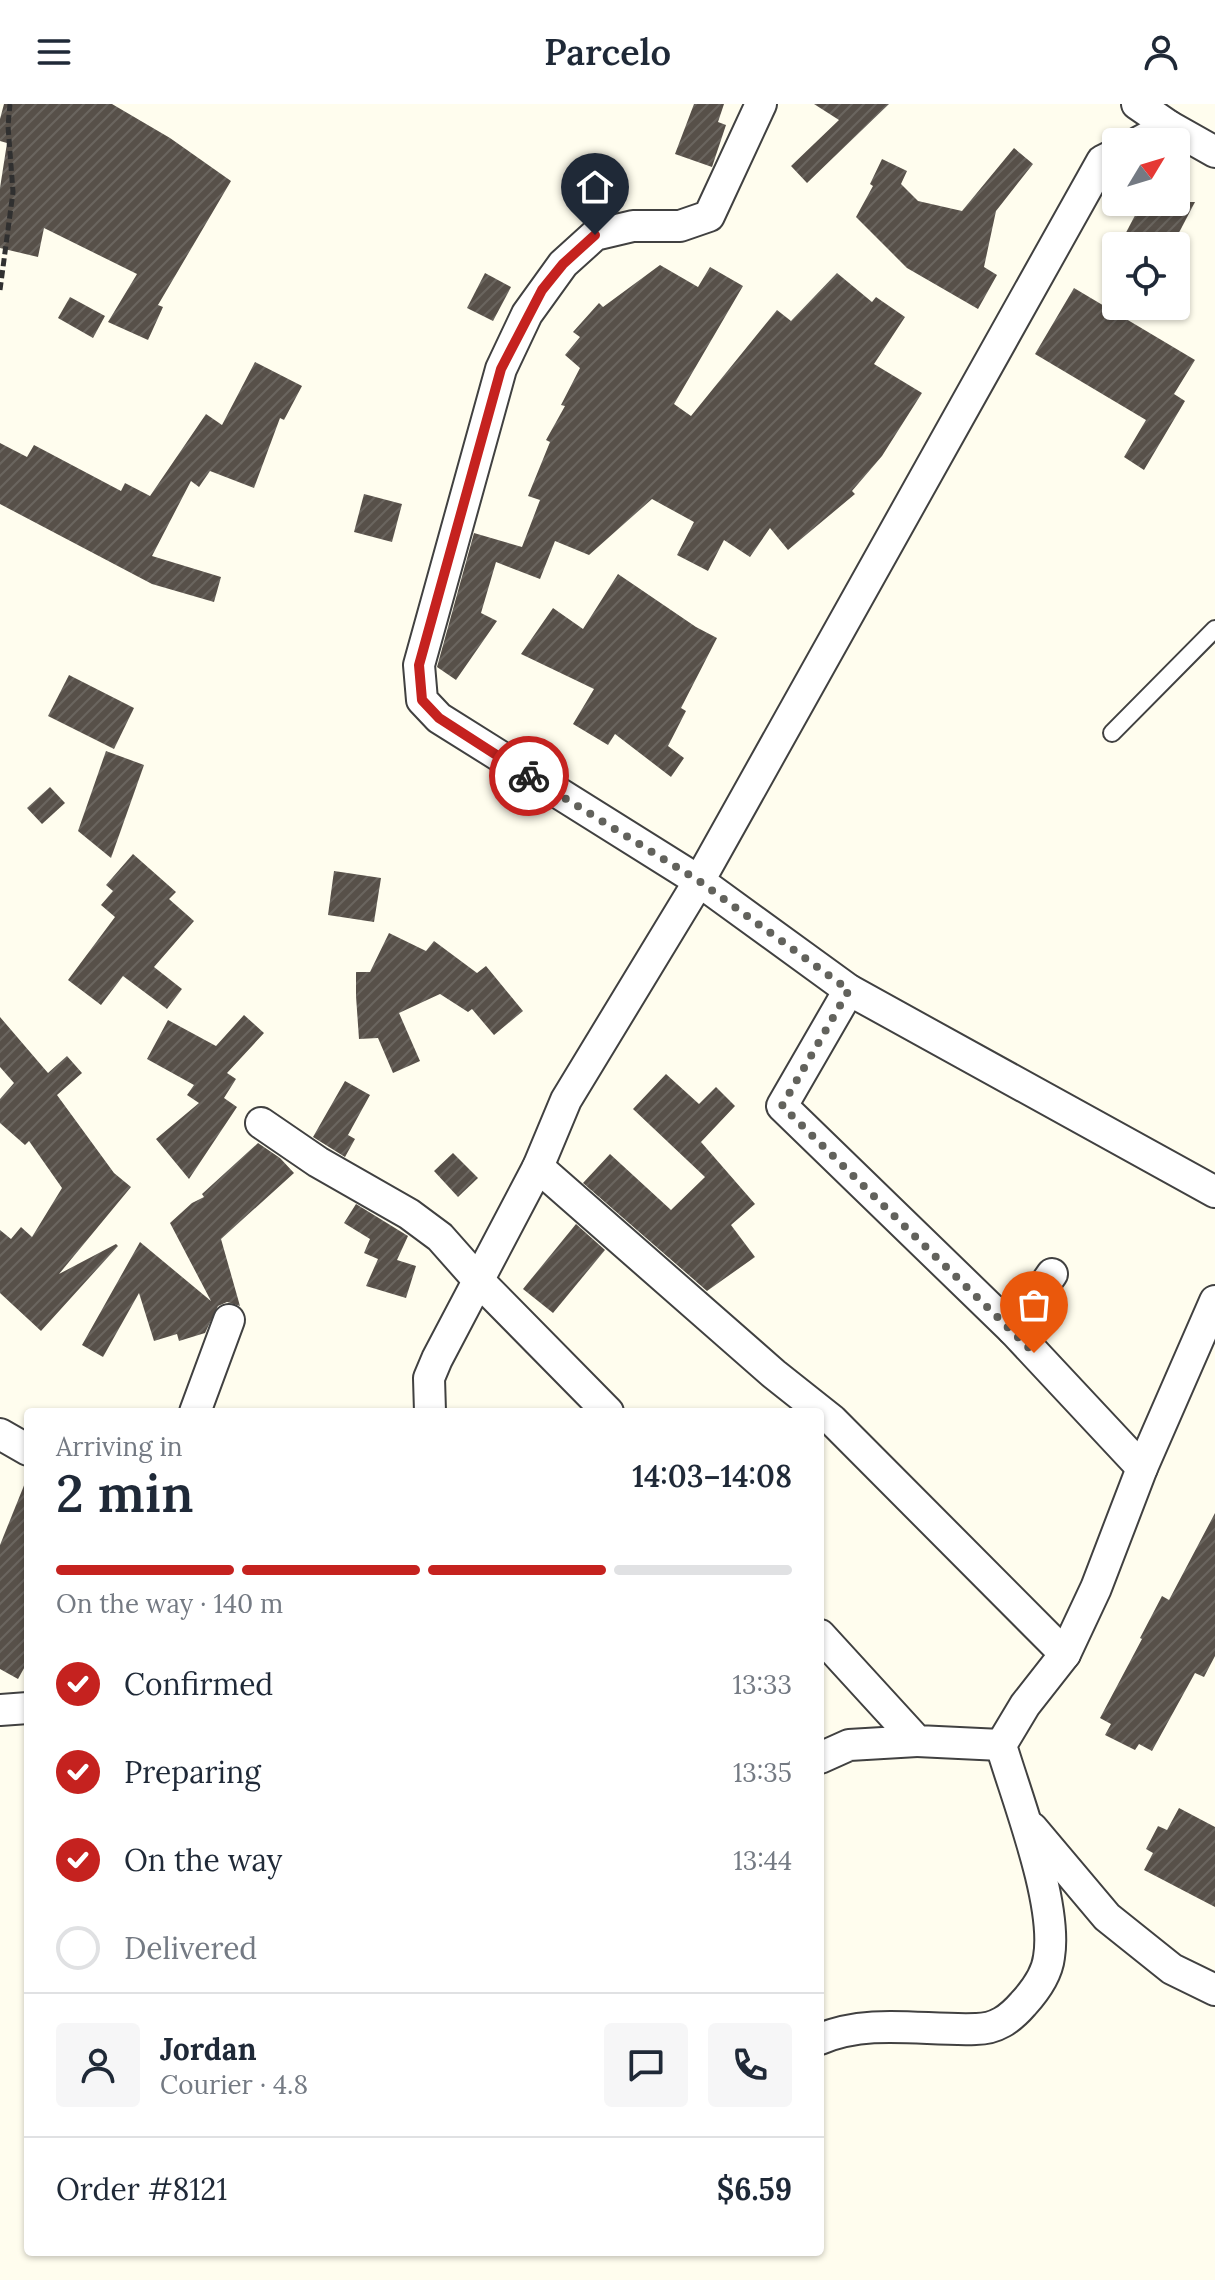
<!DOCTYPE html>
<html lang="en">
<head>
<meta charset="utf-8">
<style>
	:root { --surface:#fff; --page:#f6f6f7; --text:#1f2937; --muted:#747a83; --line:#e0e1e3; --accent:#c5221f }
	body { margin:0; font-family:Lora,serif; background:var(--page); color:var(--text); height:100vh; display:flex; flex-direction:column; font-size:30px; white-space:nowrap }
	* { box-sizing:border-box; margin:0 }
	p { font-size:26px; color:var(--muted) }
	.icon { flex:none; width:44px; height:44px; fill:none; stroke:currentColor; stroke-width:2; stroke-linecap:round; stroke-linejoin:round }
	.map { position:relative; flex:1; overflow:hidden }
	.drawer { position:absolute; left:24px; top:1304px; width:800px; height:848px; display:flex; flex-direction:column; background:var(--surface); border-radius:8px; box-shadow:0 2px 6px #0004 }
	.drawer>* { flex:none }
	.needle { width:52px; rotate:52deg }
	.controls { position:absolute; left:1102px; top:24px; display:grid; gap:16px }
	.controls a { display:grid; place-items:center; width:88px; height:88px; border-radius:8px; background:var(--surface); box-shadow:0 2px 6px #0004; font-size:40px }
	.pin { position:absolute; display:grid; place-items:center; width:68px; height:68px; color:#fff; margin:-82px -34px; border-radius:50% 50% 50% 0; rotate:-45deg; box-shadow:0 0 8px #0007 }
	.pin .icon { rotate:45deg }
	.courier { position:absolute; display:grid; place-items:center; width:80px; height:80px; margin:-40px; border:6px solid #c5221f; border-radius:50%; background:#fff; color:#222; box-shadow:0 2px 10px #0007 }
	.summary em { font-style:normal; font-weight:600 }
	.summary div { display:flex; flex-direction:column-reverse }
	.summary { display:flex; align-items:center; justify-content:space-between; height:136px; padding:0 32px }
	h1 { font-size:52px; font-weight:600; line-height:60px }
	.bar { display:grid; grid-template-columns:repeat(4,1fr); gap:12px 8px; align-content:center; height:96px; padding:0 32px }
	.bar i { height:10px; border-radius:6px; background:var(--line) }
	.bar .on { background:var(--accent) }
	.bar p { grid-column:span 4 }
	.line { display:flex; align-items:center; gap:20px; padding:0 32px; border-top:2px solid var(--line) }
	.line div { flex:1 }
	.round { display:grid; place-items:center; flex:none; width:84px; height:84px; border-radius:8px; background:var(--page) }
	ol { padding:0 32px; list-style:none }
	li { display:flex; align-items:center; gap:24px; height:88px }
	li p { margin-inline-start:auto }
	li .icon { padding:8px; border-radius:50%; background:var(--accent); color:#fff; stroke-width:4 }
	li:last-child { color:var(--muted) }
	li i { width:44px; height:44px; border:4px solid var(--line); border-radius:50% }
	header { display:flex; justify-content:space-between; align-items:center; height:104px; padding:0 32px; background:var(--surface); font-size:36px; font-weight:600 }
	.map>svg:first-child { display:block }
	.building { fill:url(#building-hatch) }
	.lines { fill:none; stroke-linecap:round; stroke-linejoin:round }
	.lane-casing { stroke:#414141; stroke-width:20 }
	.street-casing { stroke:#414141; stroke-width:34 }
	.path { stroke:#303030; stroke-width:5; stroke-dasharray:8 4; stroke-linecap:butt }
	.lane { stroke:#fff; stroke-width:16 }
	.street { stroke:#fff; stroke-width:30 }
	.done { stroke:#62625c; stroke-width:8; stroke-dasharray:0 14.4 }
	.route { stroke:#c5221f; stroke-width:10 }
</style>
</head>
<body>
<header><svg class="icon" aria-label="menu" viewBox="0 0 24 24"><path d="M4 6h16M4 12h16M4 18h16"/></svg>Parcelo<svg class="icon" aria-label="person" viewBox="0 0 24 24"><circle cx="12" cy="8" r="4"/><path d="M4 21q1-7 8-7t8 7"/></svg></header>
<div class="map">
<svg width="1215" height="2176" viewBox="0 0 1215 2176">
	<defs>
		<pattern id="building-hatch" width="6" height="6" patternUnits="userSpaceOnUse" patternTransform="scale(2)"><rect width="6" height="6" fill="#575049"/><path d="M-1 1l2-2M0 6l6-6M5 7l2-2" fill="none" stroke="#6a655f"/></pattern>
	</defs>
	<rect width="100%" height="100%" fill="#fffdee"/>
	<g class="building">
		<polygon points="4,0 112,0 170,34 231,77 158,201 163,203 148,236 108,218 137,170 44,124 38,153 0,144 0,84 7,39 0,37 0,15"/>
		<polygon points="694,0 724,0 718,18 726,21 712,63 675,50"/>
		<polygon points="814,0 889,0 807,79 791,62 839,16"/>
		<polygon points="1014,44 1033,60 996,107 984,163 997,171 978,205 907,164 856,113 873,82 870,80 882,55 907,67 901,80 918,97 962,107"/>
		<polygon points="1142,98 1195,98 1172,142 1119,142"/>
		<polygon points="660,161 698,183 710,163 743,182 674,300 691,312 777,206 791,217 837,169 872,198 876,193 905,213 874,260 922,289 882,352 852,387 855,390 788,446 770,424 750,453 724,436 708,467 677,451 694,418 652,395 589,451 555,437 540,475 496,458 481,509 497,517 456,576 437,563 474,429 522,443 540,396 528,392 550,338 546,336 565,302 561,301 580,264 565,251 580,233 573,228 599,199 603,203"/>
		<polygon points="485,169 511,183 493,217 467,204"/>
		<polygon points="1074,184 1195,256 1174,290 1185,297 1144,366 1124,353 1146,316 1035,250"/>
		<polygon points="70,193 105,212 93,234 58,214"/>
		<polygon points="255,258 302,282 284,316 280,314 254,384 210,367 199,383 191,377 152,452 221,473 214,498 152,480 0,400 0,339 27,353 34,341 121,387 125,379 150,392 206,310 222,321"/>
		<polygon points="364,390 402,400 392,438 354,428"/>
		<polygon points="618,470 696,523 717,534 681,604 686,607 668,642 684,654 671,673 615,630 608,641 573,620 594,585 521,550 553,504 583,525"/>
		<polygon points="69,571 134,604 114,645 48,612"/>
		<polygon points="106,647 144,661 111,754 78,727"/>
		<polygon points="50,683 65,699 42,720 27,704"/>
		<polygon points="133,750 176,788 169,795 194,817 154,863 182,885 167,905 123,872 101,901 68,876 115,813 101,801 113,787 106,781"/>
		<polygon points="334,767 381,774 374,818 328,811"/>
		<polygon points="389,829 426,847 434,837 477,869 486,862 523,907 494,931 472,905 468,908 440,890 399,909 420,957 393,969 378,934 359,935 356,892 356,868 370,868"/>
		<polygon points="244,911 264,929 227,969 236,975 224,994 237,1003 189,1075 156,1035 199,999 187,991 194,981 147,955 168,916 216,942"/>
		<polygon points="0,913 48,969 67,952 82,969 57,991 114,1069 131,1083 59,1170 116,1140 118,1142 41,1227 0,1189 0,1126 11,1135 21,1123 32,1133 62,1084 29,1037 25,1041 0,1019 0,995 14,979 0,963"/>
		<polygon points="666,970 699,1000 716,983 735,1002 701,1038 755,1100 731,1121 755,1153 707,1187 583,1079 610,1050 671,1106 705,1073 633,1005"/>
		<polygon points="345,977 370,991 348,1031 355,1035 345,1053 313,1033"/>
		<polygon points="258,1039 280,1054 294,1069 221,1135 240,1202 227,1198 218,1202 205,1229 179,1237 177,1230 154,1237 139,1189 103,1253 82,1241 140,1138 211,1197 170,1119 192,1099 204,1093 202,1090"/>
		<polygon points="453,1049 478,1074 458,1093 434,1067"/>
		<polygon points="356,1100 408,1132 397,1156 416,1162 406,1194 366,1182 378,1155 364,1149 370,1135 344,1119"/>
		<polygon points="576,1120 605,1146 553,1209 523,1185"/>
		<polygon points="27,1374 28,1557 18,1575 0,1565 0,1441"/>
		<polygon points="1215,1409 1215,1552 1204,1573 1195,1569 1152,1647 1139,1640 1135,1646 1105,1631 1111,1620 1100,1614 1142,1535 1140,1534 1162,1492 1169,1496"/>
		<polygon points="1179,1704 1215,1723 1215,1803 1144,1766 1153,1749 1146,1745 1158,1722 1167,1726"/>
	</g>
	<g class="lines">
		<defs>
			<polyline id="lane" points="1112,629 1215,525"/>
			<g id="street">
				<polyline points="1137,0 1169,22"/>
				<polyline points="1139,38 1169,22 1215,48"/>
				<polyline points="1116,50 1102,57 699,777 849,886 1215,1088"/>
				<polyline points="849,886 782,1002 1013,1226 1142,1364"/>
				<polyline points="261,1019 318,1058 409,1110 440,1133 479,1177 608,1308"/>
				<polyline points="538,1063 774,1270 832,1316 1065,1550"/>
				<polyline points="1013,1226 1052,1170"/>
				<polyline points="195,1308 229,1216"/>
				<polyline points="430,1308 429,1274 437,1255 538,1063 566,996 699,777 439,614 422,596 419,561 501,265 527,210 563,160 595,131 633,122 680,122 709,112 761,0"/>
				<polyline points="0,1330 28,1346"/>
				<polyline points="820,1531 917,1637 1001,1641"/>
				<polyline points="0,1606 28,1604"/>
				<polyline points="820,1654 849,1641 917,1637"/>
				<polyline points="1032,1724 1107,1813 1172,1865 1215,1886"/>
				<path d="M820,1935C870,1914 924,1927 976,1925C996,1925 1010,1915 1023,1900C1034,1888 1047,1870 1049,1853C1058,1799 1017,1695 1001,1641L1025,1601L1065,1550L1096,1484L1142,1364L1215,1197"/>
			</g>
		</defs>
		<use href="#lane" class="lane-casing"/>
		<use href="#street" class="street-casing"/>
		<polyline class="path" points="0,186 13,88 8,22 10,0"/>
		<use href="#lane" class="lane"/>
		<use href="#street" class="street"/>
	</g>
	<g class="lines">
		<polyline class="done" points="529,672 699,777 849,886 782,1002 1034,1249"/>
		<polyline class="route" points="529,672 439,614 422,596 419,561 501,265 542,186 563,160 595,131"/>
	</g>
</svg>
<div class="controls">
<a><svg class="needle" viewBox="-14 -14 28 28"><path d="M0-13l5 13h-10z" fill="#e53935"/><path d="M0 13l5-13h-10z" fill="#747a83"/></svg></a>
<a><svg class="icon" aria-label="locate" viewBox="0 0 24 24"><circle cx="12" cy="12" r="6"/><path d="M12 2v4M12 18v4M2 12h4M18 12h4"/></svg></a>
</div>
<div class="pin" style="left:1034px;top:1249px;background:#ea580c"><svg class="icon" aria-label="bag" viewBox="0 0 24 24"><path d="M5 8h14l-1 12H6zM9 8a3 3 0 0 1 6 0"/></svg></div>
<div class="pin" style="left:595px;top:131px;background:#1f2937"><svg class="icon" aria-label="home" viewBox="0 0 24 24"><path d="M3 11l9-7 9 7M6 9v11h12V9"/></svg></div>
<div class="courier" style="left:529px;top:672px"><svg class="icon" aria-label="bike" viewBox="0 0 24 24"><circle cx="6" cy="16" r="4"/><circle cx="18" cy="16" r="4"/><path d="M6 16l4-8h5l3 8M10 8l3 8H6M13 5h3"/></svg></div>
<section class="drawer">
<div class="summary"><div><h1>2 min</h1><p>Arriving in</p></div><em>14:03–14:08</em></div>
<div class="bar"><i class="on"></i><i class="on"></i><i class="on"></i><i></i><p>On the way · 140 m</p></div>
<ol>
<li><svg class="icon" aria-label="check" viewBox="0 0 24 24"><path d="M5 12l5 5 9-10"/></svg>Confirmed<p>13:33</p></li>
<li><svg class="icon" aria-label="check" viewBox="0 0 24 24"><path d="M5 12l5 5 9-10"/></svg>Preparing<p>13:35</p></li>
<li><svg class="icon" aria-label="check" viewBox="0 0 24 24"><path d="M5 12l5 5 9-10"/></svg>On the way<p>13:44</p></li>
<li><i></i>Delivered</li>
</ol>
<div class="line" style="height:144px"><a class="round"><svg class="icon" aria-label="person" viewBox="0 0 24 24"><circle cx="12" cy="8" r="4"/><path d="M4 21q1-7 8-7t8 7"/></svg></a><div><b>Jordan</b><p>Courier · 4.8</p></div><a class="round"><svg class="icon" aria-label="chat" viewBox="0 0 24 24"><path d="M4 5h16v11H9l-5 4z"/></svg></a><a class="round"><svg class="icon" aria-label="phone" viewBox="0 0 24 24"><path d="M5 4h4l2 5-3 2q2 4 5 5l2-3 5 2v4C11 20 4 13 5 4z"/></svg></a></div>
<div class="line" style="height:104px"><div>Order #8121</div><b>$6.59</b></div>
</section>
</div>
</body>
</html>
